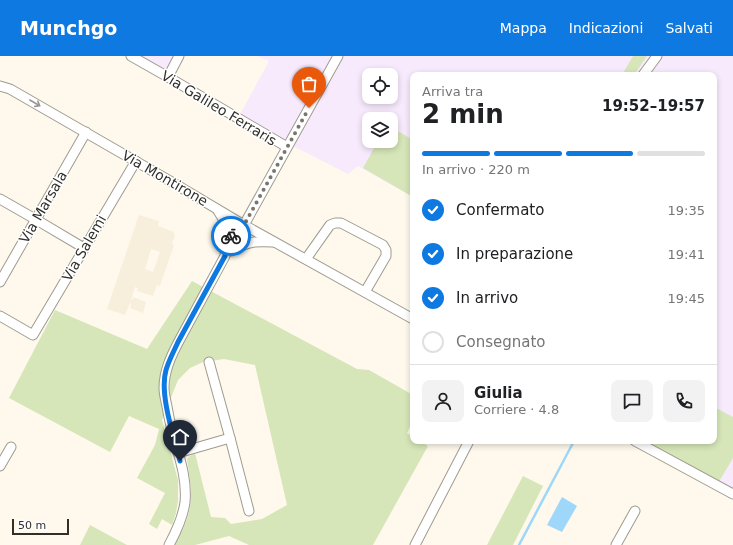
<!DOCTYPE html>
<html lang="it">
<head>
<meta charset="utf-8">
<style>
	:root { --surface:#fff; --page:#f2f2f2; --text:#202124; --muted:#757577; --line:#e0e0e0; --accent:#0d79e1 }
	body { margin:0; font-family:"DejaVu Sans",sans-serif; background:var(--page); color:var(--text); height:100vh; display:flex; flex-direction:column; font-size:15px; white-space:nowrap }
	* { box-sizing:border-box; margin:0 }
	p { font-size:13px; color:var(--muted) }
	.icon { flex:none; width:22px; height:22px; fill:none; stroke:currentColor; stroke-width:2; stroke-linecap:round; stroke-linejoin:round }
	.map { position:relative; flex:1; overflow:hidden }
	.details { position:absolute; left:410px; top:16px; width:307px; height:372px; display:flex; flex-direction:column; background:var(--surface); border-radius:8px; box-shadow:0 2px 6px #0003 }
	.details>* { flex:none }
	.buttons { position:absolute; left:362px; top:12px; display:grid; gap:8px }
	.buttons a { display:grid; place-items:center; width:36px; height:36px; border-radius:8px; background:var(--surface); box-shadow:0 2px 6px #0003; font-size:20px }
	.scale { position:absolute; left:12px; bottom:10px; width:57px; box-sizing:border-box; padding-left:4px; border:2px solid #302f2a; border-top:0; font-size:11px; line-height:14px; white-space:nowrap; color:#302f2a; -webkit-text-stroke:3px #fff; paint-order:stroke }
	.pin { position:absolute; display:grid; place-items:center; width:34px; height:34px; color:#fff; margin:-41px -17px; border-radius:50% 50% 50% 0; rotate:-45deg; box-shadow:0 0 4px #0007 }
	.pin .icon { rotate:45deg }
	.courier { position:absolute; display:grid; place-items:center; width:40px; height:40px; margin:-20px; border:3px solid #0d79e1; border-radius:50%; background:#fff; color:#222; box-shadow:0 1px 5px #0007 }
	.overview em { font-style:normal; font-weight:800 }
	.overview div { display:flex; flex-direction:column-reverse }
	.overview { display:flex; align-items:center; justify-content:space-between; height:68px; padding:0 12px }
	h1 { font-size:26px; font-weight:800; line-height:30px }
	.bar { display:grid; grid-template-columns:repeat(4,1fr); gap:6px 4px; align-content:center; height:48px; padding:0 12px }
	.bar i { height:5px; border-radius:3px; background:var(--line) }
	.bar .on { background:var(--accent) }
	.bar p { grid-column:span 4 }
	.line { display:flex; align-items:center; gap:10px; padding:0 12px; border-top:1px solid var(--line) }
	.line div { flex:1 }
	.round { display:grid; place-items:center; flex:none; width:42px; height:42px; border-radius:8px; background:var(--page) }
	ol { padding:0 12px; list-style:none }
	li { display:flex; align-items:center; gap:12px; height:44px }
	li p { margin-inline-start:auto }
	li .icon { padding:4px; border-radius:50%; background:var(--accent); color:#fff; stroke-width:4 }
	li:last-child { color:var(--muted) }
	li i { width:22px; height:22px; border:2px solid var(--line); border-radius:50% }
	header { display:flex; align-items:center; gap:24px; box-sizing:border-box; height:56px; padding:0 20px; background:var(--accent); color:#fff }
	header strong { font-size:19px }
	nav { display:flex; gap:22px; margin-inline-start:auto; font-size:14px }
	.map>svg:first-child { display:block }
	.built { fill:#f7efdb; fill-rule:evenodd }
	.industrial { fill:#f8eafd; fill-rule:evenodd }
	.green { fill:#d6e6b8 }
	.water { fill:#9fd7fa }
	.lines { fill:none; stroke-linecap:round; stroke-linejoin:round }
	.stream { stroke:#9fd7fa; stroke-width:2.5 }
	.minor-casing { stroke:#9f9b8f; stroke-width:11 }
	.minor { stroke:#fff; stroke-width:9 }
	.oneway { stroke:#989794 }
	.done { stroke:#78766e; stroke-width:4; stroke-dasharray:0 7.2 }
	.route { stroke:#0d79e1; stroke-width:5 }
	.labels { text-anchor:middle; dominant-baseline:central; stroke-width:3; stroke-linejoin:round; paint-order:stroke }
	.street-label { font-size:14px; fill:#302f2a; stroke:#fff }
</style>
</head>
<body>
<header>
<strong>Munchgo</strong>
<nav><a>Mappa</a><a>Indicazioni</a><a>Salvati</a></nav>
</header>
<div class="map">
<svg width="733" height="489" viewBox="0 0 733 489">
	<rect width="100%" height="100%" fill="#fef9ec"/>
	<path class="built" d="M139,159L159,165L158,170L174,176V178L175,179L172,188L174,189L160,230L157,229L153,240L137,235L138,232L135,231L131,244H132L133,241L146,246L143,257L130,252L131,248L130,247L125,259L107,253ZM151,193L160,196L153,216L145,213Z"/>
	<g class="industrial">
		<polygon points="128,0 179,0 167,22"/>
		<path d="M257,0H733V438L635,385H714V19H413V141L358,110L348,118L238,62L269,5ZM369,19H391V41H369ZM369,63H391V85H369Z"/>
	</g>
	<g class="green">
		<polygon points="633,0 647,0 634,19 622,19"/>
		<polygon points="391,71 413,84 413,141 363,112 378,85 391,85"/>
		<path d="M192,225L357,313L369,314L413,339V364L407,377L413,381V385H420L428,390L373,489H249L229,480L195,489H175C181,477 188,464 190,451C193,435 189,419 187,403L190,400L195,397L211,461L225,462L231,468L262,463L287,449L255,309L224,303L203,306L190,312L178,324L162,364L178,424V445L176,457L172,469L162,463L157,473L149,468L165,437L137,422L155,389L159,373L129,360L110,396L9,342L55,254L147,293Z"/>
		<polygon points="714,351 733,361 733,402 717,429 636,385 714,385"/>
		<polygon points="523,420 543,430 513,489 487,489"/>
		<polygon points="90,469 127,489 80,489"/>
	</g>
	<polygon class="water" points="562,441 577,450 562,476 547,469"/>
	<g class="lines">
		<polyline class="stream" points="519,489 574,385"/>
		<defs>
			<g id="minor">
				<polyline points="131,0 168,21 287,91"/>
				<polyline points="643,19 657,0"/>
				<polyline points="168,21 179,0"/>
				<polyline points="0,30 10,33 170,125 244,169 413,263"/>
				<polyline points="0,143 35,163 84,192"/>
				<path d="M233,194C249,185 256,185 274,186"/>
				<path d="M231,195C237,186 241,179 244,169L338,0"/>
				<polyline points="306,203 330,169 335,167 341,167 383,189 386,194 386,200 365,236"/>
				<polyline points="0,226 86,76"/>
				<polyline points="0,260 33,279 136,105"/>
				<polyline points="209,306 230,382 249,455"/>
				<polyline points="635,385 733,438"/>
				<polyline points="178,397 230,382"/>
				<polyline points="0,410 11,391"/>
				<path d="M169,489C176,476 183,462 185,446C188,416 173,386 168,356C167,348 164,340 164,332C164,315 171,300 179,285L225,200L227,175L226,168L217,153"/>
				<polyline points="415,489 469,385"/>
				<polyline points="616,489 635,455"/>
			</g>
		</defs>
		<use href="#minor" class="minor-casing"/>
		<use href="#minor" class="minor"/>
	</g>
	<defs><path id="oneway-shaft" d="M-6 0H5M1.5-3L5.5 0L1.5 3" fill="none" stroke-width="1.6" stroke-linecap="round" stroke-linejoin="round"/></defs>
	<use class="oneway" href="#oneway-shaft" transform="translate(35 47) rotate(30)"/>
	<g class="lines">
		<polyline class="done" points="231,180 238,172 244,169 309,52"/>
		<path class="route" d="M180,405C174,381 159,338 166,314C169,304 174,295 178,286L225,200L226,191L231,180"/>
	</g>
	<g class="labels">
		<g class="street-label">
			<text transform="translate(219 52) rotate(31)">Via Galileo Ferraris</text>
			<text transform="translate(165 122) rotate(30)">Via Montirone</text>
			<text transform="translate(43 151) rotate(-60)">Via Marsala</text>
			<text transform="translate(84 192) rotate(-60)">Via Salemi</text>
		</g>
	</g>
</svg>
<div class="buttons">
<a><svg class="icon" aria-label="locate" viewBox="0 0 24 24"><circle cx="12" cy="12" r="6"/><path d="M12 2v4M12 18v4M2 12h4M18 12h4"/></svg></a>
<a><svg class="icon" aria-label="layers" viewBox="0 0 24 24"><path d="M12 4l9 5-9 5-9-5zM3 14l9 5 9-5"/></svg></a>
</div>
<div class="scale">50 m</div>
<div class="pin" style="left:309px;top:52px;background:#ea580c"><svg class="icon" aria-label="bag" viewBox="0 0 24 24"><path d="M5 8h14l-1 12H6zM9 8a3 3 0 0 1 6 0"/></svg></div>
<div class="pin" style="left:180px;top:405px;background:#1f2937"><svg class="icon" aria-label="home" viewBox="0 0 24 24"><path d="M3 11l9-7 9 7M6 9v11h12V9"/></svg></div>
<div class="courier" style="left:231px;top:180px"><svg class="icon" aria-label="bike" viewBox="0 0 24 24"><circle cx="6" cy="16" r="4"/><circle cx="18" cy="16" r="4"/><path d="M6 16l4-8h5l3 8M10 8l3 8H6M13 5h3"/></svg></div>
<section class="details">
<div class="overview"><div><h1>2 min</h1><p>Arriva tra</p></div><em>19:52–19:57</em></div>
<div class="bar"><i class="on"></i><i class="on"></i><i class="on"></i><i></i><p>In arrivo · 220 m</p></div>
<ol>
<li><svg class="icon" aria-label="check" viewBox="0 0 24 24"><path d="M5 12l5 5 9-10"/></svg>Confermato<p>19:35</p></li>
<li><svg class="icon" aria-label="check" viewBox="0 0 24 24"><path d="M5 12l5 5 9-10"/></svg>In preparazione<p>19:41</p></li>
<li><svg class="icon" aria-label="check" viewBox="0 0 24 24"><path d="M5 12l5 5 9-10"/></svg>In arrivo<p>19:45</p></li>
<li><i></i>Consegnato</li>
</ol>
<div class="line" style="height:72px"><a class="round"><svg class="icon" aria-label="person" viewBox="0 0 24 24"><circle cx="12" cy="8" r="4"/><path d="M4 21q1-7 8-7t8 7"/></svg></a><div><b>Giulia</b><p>Corriere · 4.8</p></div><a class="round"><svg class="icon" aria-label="chat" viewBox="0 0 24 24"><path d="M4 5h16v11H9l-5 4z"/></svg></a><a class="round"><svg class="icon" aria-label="phone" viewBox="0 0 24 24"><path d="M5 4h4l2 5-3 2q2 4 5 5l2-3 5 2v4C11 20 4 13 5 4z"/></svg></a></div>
</section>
</div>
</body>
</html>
